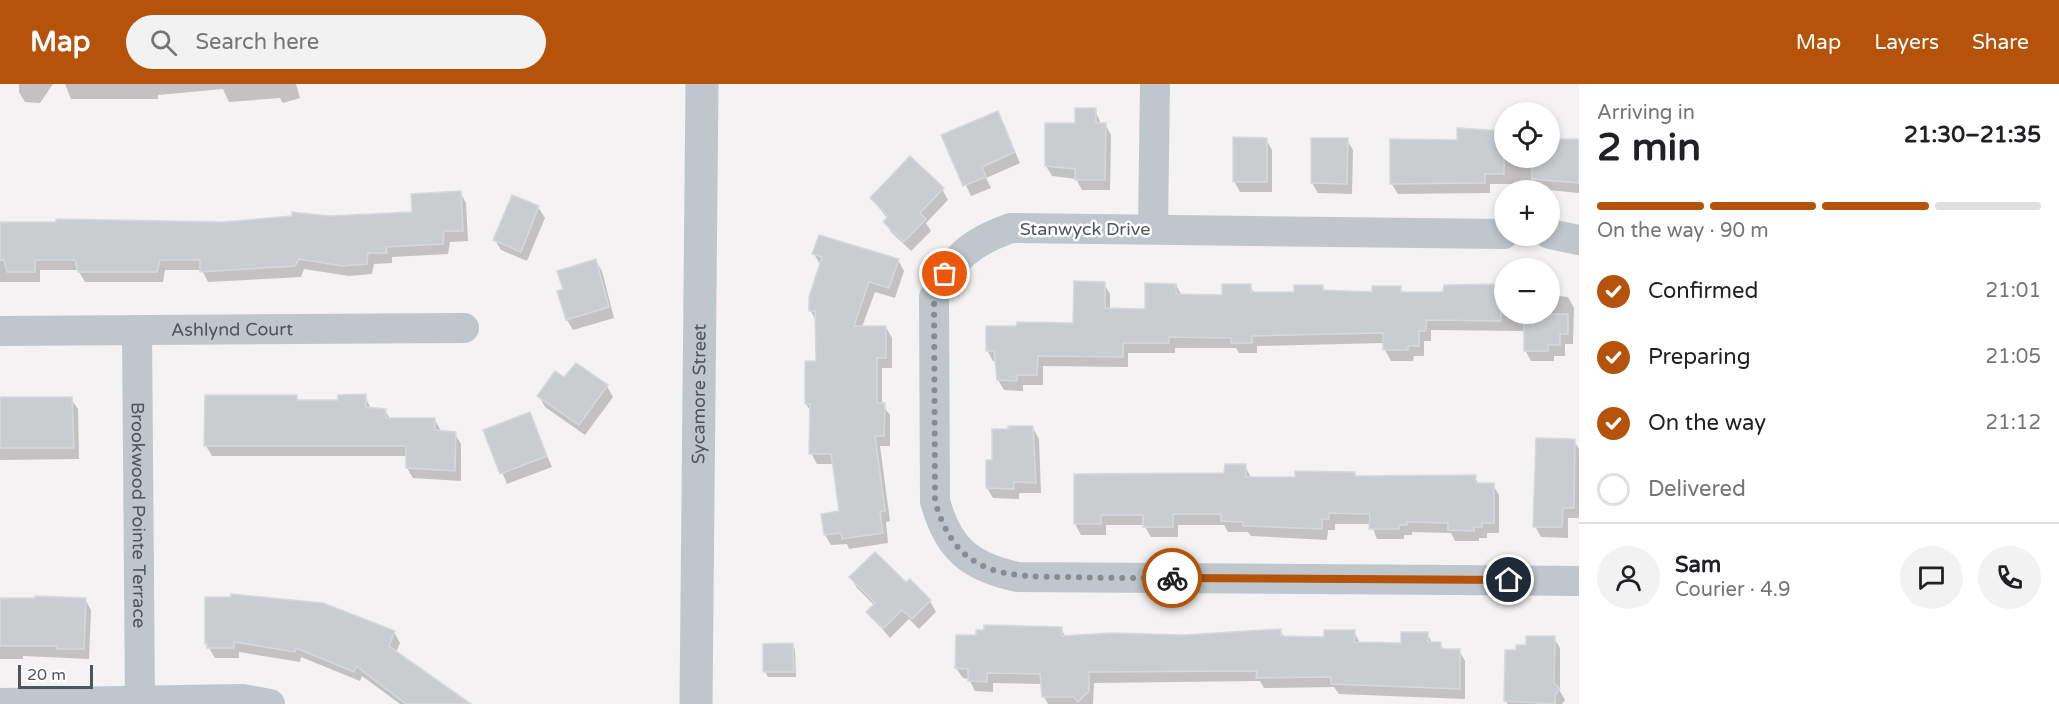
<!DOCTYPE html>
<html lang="en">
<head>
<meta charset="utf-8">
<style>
	:root { --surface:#fff; --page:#f2f2f2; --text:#202124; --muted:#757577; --line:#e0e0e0; --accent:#b45309 }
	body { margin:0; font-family:"Varela Round",sans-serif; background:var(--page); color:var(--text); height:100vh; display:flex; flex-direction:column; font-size:22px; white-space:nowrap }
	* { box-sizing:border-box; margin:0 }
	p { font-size:20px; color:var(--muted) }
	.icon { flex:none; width:33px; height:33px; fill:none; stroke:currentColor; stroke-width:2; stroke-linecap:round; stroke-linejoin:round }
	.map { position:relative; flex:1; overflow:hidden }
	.side { display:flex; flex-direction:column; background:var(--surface); width:480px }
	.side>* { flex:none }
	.buttons { position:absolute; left:1494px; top:18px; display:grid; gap:12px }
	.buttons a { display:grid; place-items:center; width:66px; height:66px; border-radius:50%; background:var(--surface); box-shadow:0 3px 9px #0003; font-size:30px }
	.scale { position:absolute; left:18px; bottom:15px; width:75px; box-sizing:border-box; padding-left:6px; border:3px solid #4b575d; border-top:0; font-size:16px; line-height:21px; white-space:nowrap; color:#4b575d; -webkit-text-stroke:4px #fff; paint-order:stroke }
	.pin { position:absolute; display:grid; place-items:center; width:51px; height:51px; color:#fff; margin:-26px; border:3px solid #fff; border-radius:50%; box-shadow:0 2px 6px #0007 }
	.courier { position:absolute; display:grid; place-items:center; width:60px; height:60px; margin:-30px; border:4px solid #b45309; border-radius:50%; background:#fff; color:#222; box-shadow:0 2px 8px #0007 }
	.head em { font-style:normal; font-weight:700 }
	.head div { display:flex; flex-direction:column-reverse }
	.head { display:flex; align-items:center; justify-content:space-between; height:102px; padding:0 18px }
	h1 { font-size:39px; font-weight:700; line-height:45px }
	.bar { display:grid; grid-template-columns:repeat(4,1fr); gap:9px 6px; align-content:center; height:72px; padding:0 18px }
	.bar i { height:8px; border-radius:4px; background:var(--line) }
	.bar .active { background:var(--accent) }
	.bar p { grid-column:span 4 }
	.line { display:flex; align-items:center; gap:15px; padding:0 18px; border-top:2px solid var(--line) }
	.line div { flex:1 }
	.round { display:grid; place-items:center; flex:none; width:63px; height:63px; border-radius:32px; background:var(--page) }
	ol { padding:0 18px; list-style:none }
	li { display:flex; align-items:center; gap:18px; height:66px }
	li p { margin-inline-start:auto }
	li .icon { padding:6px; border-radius:50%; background:var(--accent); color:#fff; stroke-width:4 }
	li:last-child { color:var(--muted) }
	li i { width:33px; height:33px; border:3px solid var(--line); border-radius:50% }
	header { display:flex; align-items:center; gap:36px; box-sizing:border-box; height:84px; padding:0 30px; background:var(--accent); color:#fff }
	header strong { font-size:28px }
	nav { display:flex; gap:33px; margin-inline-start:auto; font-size:21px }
	.search { width:420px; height:54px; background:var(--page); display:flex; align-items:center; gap:15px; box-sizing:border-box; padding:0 21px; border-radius:33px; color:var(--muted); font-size:22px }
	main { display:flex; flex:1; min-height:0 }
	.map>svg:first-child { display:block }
	.shadow { fill:#0003 }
	.building { fill:#c9cdd0; stroke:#d6d9dc; stroke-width:1.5 }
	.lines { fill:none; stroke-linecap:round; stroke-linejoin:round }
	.minor { stroke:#bfc7cc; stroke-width:30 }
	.tertiary { stroke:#bfc7cc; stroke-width:33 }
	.done { stroke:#868d91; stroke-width:6; stroke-dasharray:0 10.8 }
	.route { stroke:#b45309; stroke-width:8 }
	.labels { text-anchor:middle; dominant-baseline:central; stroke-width:5; stroke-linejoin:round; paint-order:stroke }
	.street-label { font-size:18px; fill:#4b575d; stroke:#fff }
</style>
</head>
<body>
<header>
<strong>Map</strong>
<div class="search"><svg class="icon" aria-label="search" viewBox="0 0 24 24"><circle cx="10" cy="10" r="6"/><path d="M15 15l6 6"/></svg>Search here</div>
<nav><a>Map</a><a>Layers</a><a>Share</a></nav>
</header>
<main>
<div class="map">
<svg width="1579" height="620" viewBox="0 0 1579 620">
	<rect width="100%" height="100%" fill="#f4f2f2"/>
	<g class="shadow">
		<polygon points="19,0 53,0 40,19 25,18 19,8"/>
		<polygon points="65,0 296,0 300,14 283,19 280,14 229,18 223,5 158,11 158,15 71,15"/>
		<polygon points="1095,26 1101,40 1105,40 1111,51 1110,106 1082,106 1076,95 1052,92 1046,82"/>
		<polygon points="1003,40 1020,79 986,94 991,104 971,112 943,52"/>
		<polygon points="1459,46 1504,48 1504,74 1550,74 1550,55 1579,56 1579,109 1539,105 1536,100 1490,100 1490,109 1398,110 1391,99 1459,58"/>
		<polygon points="1266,55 1272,66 1272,108 1240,108 1234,97"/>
		<polygon points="1347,56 1353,66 1352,110 1318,109 1312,99"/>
		<polygon points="942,105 948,116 926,139 931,147 911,167 891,148 885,138 888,135 872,115"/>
		<polygon points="460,108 466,119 468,157 450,158 448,170 392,173 392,179 374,180 372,190 349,192 304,185 301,193 208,198 202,186 165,186 163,198 85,198 78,186 40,186 40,198 0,198 0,139 177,140 413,129"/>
		<polygon points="538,123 545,134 527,177 501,166 495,156"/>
		<polygon points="814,170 898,176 904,187 895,214 875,208 862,243 886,243 892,254 892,284 882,284 882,321 890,331 890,362 880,362 890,437 886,438 888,459 849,465 847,460 831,461 825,451 822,431 841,428 834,380 817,380 811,369 811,328 806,320 817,278 816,237 811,227 820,180"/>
		<polygon points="596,177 602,187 614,234 573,246 567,236 565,206"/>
		<polygon points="1104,200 1110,210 1110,226 1147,227 1176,201 1182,212 1224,213 1250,201 1254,209 1295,209 1322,203 1325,208 1373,209 1400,204 1404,209 1445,209 1501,201 1504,204 1504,230 1550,230 1550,211 1568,213 1574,224 1573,260 1565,260 1565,272 1554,272 1554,277 1531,277 1525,266 1525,247 1431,246 1431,257 1424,257 1424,272 1414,272 1413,277 1391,277 1385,266 1385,259 1257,262 1257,269 1239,269 1236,264 1175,264 1175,269 1128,269 1128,283 1043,282 1043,301 1023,301 1023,307 1004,306 998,296 996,277 993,277 987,266 1074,240"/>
		<polygon points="564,295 607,302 613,313 585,351 545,323 539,312"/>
		<polygon points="296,312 299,317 339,317 365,312 371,325 385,326 390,335 435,336 441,347 455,350 461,360 461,397 413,394 407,384 407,372 212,372 206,362"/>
		<polygon points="0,315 71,315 78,325 79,375 0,376"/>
		<polygon points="529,330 552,383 507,400 485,347"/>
		<polygon points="1033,344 1039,355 1041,409 1019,409 1019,415 993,414 987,404 994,377"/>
		<polygon points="1574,357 1579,365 1579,434 1568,434 1568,454 1541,453 1535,442"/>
		<polygon points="1245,382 1251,394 1297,394 1354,389 1357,394 1475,393 1479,401 1493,401 1499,411 1499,449 1487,449 1487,454 1479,454 1479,457 1455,457 1451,449 1412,448 1412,451 1404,451 1404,455 1377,455 1371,440 1335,440 1335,446 1328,446 1327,456 1251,452 1248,448 1228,448 1224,441 1178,441 1178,453 1151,453 1144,441 1106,441 1106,451 1081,451 1075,440 1075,391 1226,391"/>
		<polygon points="851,494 906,500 909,497 930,517 936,528 919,545 909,535 890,554 868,528 875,522 857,504"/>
		<polygon points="254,512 322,520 394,548 400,559 396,569 462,620 400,620 362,592 360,597 301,573 300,578 239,568 239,574 215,574 206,559 206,514"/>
		<polygon points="0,515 85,515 91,526 89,575 23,572 23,575 0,575"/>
		<polygon points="1061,545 1066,553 1184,552 1280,546 1284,553 1326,554 1354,548 1360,559 1402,560 1427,550 1433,560 1440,560 1444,566 1459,566 1465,577 1465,615 1339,610 1334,603 1264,604 1260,597 1094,599 1093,620 1048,620 1044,613 1043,600 993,599 993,608 975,607 969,595 963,594 956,584 978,553"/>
		<polygon points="1554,554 1560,564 1560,607 1565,616 1562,620 1508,620 1506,617 1518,567"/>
		<polygon points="764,561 793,561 795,566 796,593 768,593 765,588"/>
	</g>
	<g class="building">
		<polygon points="1075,24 1096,24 1096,39 1106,39 1105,96 1075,96 1075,85 1045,82 1045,39 1075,39"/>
		<polygon points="998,27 1015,68 982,83 986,93 963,102 941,51"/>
		<polygon points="1457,44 1504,47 1504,90 1485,90 1485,99 1390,100 1390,55 1457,56"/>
		<polygon points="1233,53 1267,54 1267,98 1233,98"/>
		<polygon points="1311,54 1348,54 1347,100 1311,99"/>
		<polygon points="1550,55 1579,55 1579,99 1532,95 1532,74 1550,74"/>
		<polygon points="910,72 944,104 920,129 926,135 904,158 883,138 888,132 870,114"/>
		<polygon points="461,107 463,147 444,147 443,160 386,163 387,169 368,169 367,180 342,182 299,175 295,182 200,188 200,176 160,176 157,188 78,188 75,176 35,176 35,188 7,188 4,176 0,176 0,138 56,138 56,135 223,138 292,132 292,128 329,132 412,128 411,110"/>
		<polygon points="512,111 539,122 521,168 493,156"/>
		<polygon points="819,151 899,175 889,204 869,198 854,242 886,242 886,274 877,274 877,319 885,319 884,352 875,352 885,427 880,428 883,449 842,455 841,449 824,451 821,430 839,427 831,370 809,370 810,320 805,320 805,277 816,277 815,227 809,227 809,213 822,173 812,170"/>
		<polygon points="596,175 609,223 566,236 557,207 563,205 557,187"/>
		<polygon points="1074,197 1105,198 1105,224 1145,225 1145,199 1176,200 1176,210 1222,211 1222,200 1251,200 1251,208 1294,208 1294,201 1323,201 1323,206 1372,208 1372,202 1401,202 1401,208 1443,208 1444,201 1502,200 1501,237 1426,236 1426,247 1419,247 1419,262 1408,262 1408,266 1383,266 1383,249 1252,252 1252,259 1231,259 1231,254 1169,253 1169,259 1123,259 1123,273 1038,272 1037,291 1017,291 1017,297 997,296 994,267 986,267 986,242 1016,242 1017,238 1073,239"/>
		<polygon points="1524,230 1568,230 1568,250 1560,250 1560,261 1548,261 1548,267 1524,267"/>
		<polygon points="576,279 608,301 579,341 537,312 555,287 564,293"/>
		<polygon points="366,310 366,323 386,325 386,334 435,334 435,346 456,348 455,387 406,384 406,362 204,362 205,311 297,311 297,316 338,316 338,311"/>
		<polygon points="0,313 72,313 74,364 0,364"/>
		<polygon points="530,328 547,372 500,390 483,346"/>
		<polygon points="1008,342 1033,342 1036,399 1014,398 1014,405 986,404 986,376 992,376 992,345 1008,345"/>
		<polygon points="1536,354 1575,355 1574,424 1563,424 1562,443 1533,443"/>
		<polygon points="1225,380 1246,380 1246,393 1295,393 1295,387 1355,388 1355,392 1476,391 1475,399 1494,399 1494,439 1482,439 1482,443 1474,443 1474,447 1448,446 1448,439 1407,438 1407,441 1399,441 1399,445 1369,445 1370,430 1329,429 1329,435 1322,435 1322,445 1243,442 1243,438 1221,437 1221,430 1173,430 1173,443 1143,443 1143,431 1101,431 1101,440 1074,440 1074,390 1224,389"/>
		<polygon points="875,468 906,498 910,495 931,516 912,535 902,526 883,545 866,528 875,519 849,493"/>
		<polygon points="231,510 323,519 395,547 389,562 471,620 406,620 356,582 354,588 296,564 295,568 234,558 234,564 207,564 207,560 205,560 205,513 231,513"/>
		<polygon points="35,512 86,514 84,565 57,565 57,562 0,562 0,514 35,514"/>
		<polygon points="984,541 1062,543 1062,552 1111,549 1184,551 1281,545 1281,552 1324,553 1324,546 1355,546 1354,558 1401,559 1401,548 1428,548 1428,558 1441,558 1441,565 1460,565 1460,605 1331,600 1331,593 1256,594 1257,587 1089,588 1089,607 1078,618 1073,613 1042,613 1040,590 987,589 987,598 968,597 968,585 955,584 956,551 976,551 976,546 984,546"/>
		<polygon points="1526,552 1555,552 1554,599 1560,605 1555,611 1555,620 1504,617 1505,566 1516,566 1516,561 1526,561"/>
		<polygon points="793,559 794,588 763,588 763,560"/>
	</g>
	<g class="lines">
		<g class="minor">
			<polyline points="1153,144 1155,0"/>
			<path d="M1504,150L1011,144C971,158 952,174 934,213L935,417C948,465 970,483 1018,493L1579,497"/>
			<polyline points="1550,150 1579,156"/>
			<path id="s1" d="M0,247L464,244"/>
			<path id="s2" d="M137,247L140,617"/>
			<polyline points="0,619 243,615 270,620"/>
		</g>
		<path class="tertiary" id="s3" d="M696,620L702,0"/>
	</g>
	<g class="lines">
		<path class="done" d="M945,190L934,213L935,417C956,492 1004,493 1071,493C1104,494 1138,494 1172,494"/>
		<polyline class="route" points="1172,494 1509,496"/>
	</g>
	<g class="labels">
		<g class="street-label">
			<text x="1085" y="145">Stanwyck Drive</text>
			<text stroke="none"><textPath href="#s1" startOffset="232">Ashlynd Court</textPath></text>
			<text stroke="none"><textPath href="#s3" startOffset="310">Sycamore Street</textPath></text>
			<text stroke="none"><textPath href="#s2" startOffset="184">Brookwood Pointe Terrace</textPath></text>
		</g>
	</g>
</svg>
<div class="buttons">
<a><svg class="icon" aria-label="locate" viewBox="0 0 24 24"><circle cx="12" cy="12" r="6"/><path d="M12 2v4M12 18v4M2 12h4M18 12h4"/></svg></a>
<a>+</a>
<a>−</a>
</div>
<div class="scale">20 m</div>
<div class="pin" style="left:945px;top:190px;background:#ea580c"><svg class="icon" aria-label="bag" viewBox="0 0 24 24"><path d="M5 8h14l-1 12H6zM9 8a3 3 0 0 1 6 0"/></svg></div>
<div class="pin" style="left:1509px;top:496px;background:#1f2937"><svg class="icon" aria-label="home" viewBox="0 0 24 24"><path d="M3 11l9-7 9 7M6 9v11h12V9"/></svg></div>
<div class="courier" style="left:1172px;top:494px"><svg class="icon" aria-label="bike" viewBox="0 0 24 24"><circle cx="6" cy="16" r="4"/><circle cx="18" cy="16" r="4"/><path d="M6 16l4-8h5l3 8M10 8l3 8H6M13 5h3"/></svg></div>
</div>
<section class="side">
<div class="head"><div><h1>2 min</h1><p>Arriving in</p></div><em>21:30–21:35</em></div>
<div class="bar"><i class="active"></i><i class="active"></i><i class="active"></i><i></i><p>On the way · 90 m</p></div>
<ol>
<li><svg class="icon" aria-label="check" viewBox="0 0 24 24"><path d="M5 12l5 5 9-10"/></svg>Confirmed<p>21:01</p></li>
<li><svg class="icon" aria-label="check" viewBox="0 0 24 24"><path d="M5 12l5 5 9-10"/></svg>Preparing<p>21:05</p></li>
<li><svg class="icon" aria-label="check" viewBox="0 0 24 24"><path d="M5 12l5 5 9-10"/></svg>On the way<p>21:12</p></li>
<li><i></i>Delivered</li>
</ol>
<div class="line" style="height:108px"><a class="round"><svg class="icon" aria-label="person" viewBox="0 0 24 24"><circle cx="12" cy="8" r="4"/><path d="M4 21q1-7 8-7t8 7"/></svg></a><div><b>Sam</b><p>Courier · 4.9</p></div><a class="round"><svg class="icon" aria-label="chat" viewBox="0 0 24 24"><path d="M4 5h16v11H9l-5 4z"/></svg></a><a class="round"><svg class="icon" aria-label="phone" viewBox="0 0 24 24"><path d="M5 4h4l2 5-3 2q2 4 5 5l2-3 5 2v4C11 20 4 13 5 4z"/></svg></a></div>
</section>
</main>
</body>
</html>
